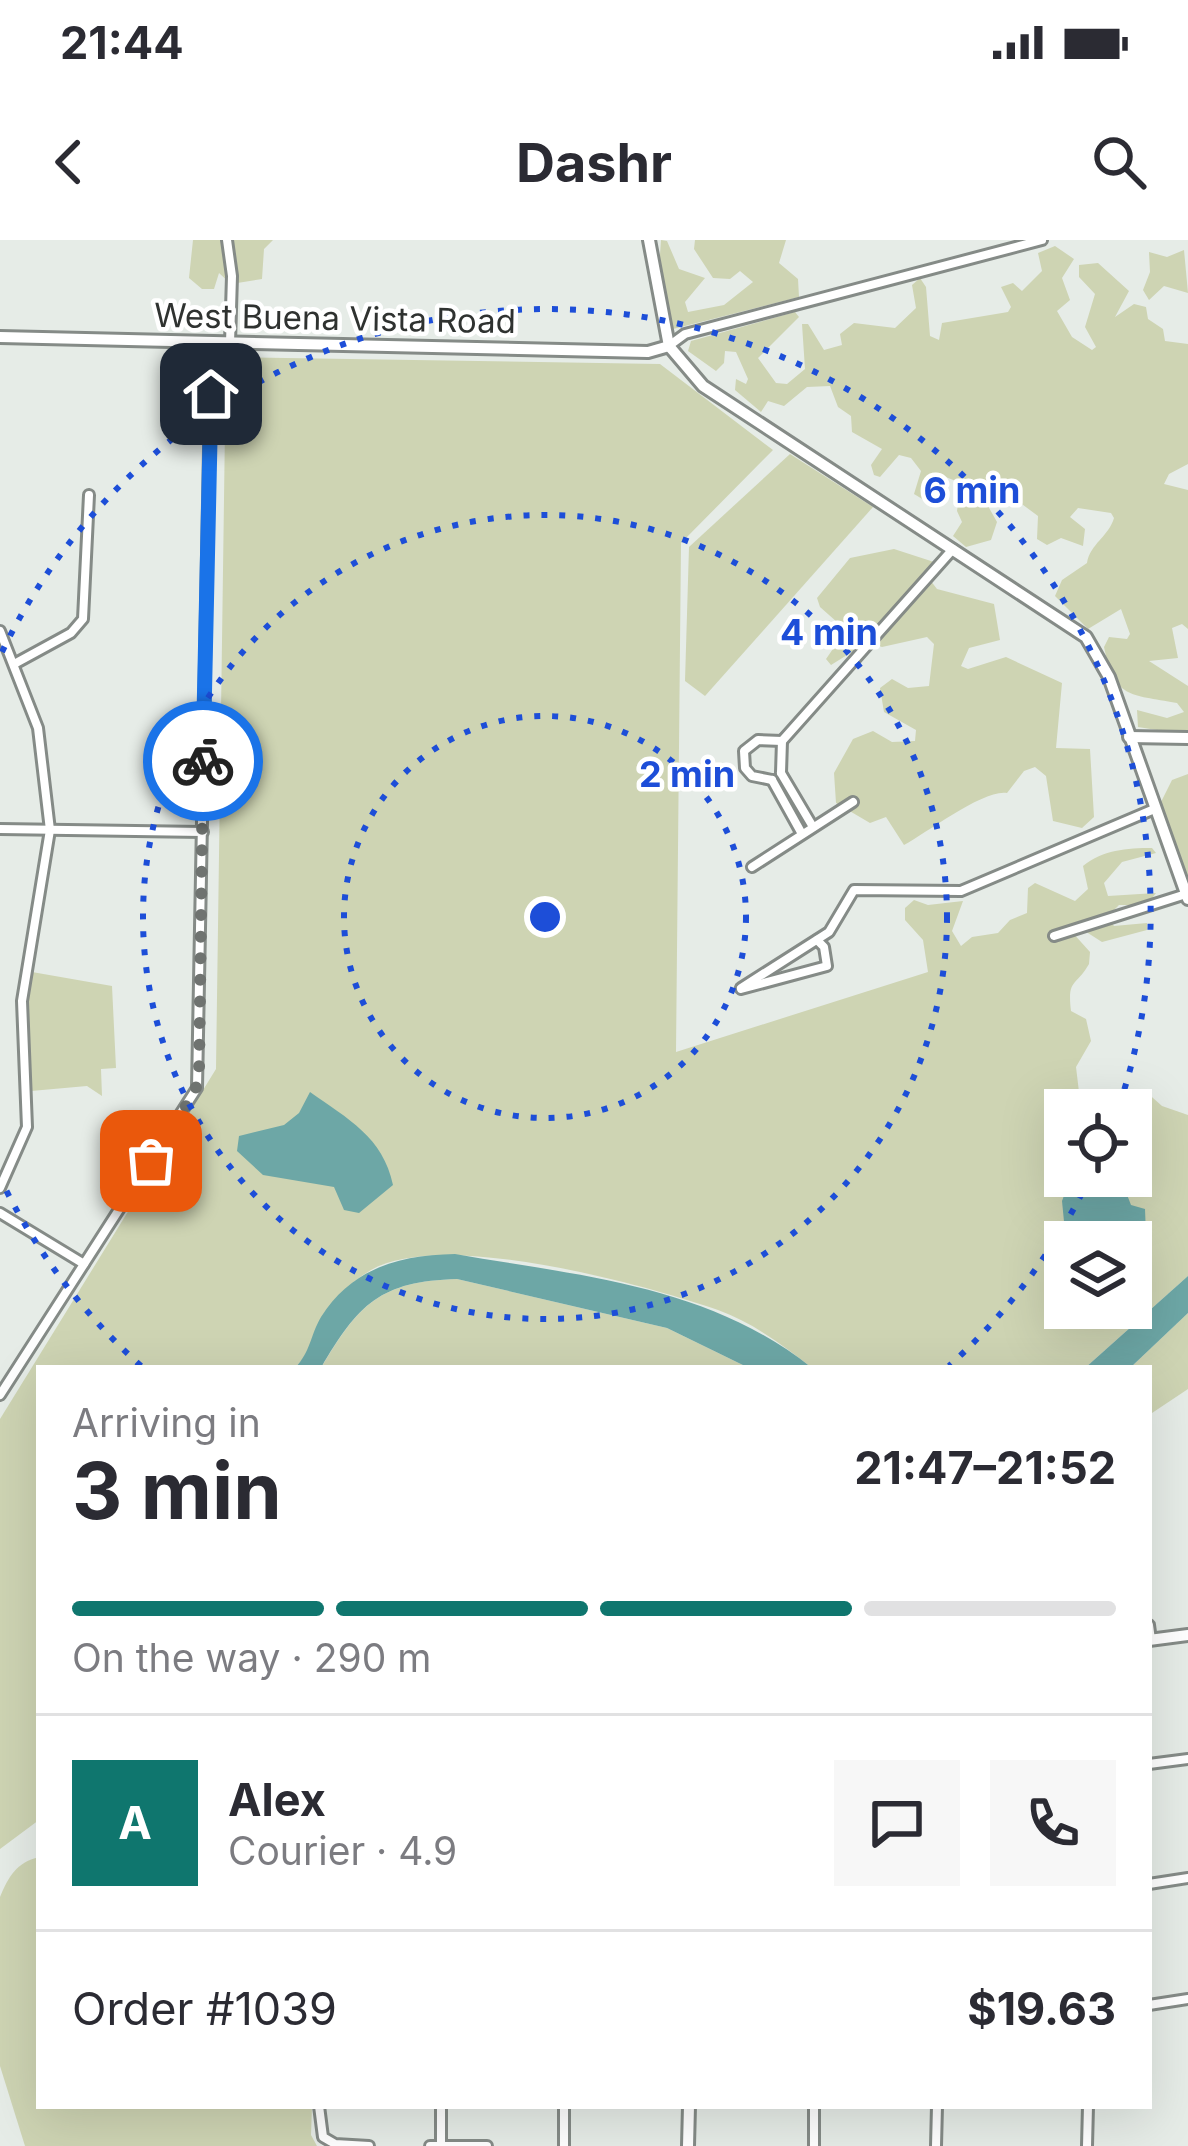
<!DOCTYPE html>
<html lang="en">
<head>
<meta charset="utf-8">
<style>
	:root { --surface:#fff; --page:#f7f7f7; --text:#2b2b33; --muted:#7c7c81; --line:#e1e1e2; --accent:#0f766e }
	body { margin:0; font-family:Inter,sans-serif; background:var(--page); color:var(--text); height:100vh; display:flex; flex-direction:column; font-size:45px; white-space:nowrap }
	* { box-sizing:border-box; margin:0 }
	p { font-size:39px; color:var(--muted) }
	.icon { flex:none; width:66px; height:66px; fill:none; stroke:currentColor; stroke-width:2; stroke-linecap:round; stroke-linejoin:round }
	.map { position:relative; flex:1; overflow:hidden }
	.side { position:absolute; left:36px; top:1125px; width:1116px; height:744px; display:flex; flex-direction:column; background:var(--surface); border-radius:0px; box-shadow:0 12px 48px #0002 }
	.side>* { flex:none }
	.buttons { position:absolute; left:1044px; top:849px; display:grid; gap:24px }
	.buttons a { display:grid; place-items:center; width:108px; height:108px; border-radius:0px; background:var(--surface); box-shadow:0 12px 48px #0002; font-size:60px }
	.pin { position:absolute; display:grid; place-items:center; width:102px; height:102px; color:#fff; margin:-51px; border-radius:24px; box-shadow:0 6px 18px #0006 }
	.courier { position:absolute; display:grid; place-items:center; width:120px; height:120px; margin:-60px; border:9px solid #1a73e8; border-radius:50%; background:#fff; color:#222; box-shadow:0 3px 15px #0007 }
	.overview em { font-style:normal; font-weight:700 }
	.overview div { display:flex; flex-direction:column-reverse }
	.overview { display:flex; align-items:center; justify-content:space-between; height:204px; padding:0 36px }
	h1 { font-size:78px; font-weight:700; line-height:90px }
	.bar { display:grid; grid-template-columns:repeat(4,1fr); gap:18px 12px; align-content:center; height:144px; padding:0 36px }
	.bar i { height:15px; border-radius:9px; background:var(--line) }
	.bar .selected { background:var(--accent) }
	.bar p { grid-column:span 4 }
	.line { display:flex; align-items:center; gap:30px; padding:0 36px; border-top:3px solid var(--line) }
	.line div { flex:1 }
	.round { display:grid; place-items:center; flex:none; width:126px; height:126px; border-radius:0px; background:var(--page) }
	.status { display:flex; justify-content:space-between; align-items:center; height:84px; padding:0 60px; background:var(--surface); direction:ltr }
	.status svg { height:33px; fill:currentColor }
	header { display:flex; justify-content:space-between; align-items:center; height:156px; padding:0 36px; background:var(--surface); font-size:54px; font-weight:700 }
	.map>svg:first-child { display:block }
	.green { fill:#ced4b3; fill-rule:evenodd }
	.water { fill:#6da7a6 }
	.lines { fill:none; stroke-linecap:round; stroke-linejoin:round }
	.minor-casing { stroke:#858b87; stroke-width:14 }
	.tertiary-casing { stroke:#858b87; stroke-width:16 }
	.secondary-casing { stroke:#858b87; stroke-width:16 }
	.minor { stroke:#fff; stroke-width:8 }
	.tertiary { stroke:#fff; stroke-width:10 }
	.secondary { stroke:#fff; stroke-width:10 }
	.done { stroke:#6f7370; stroke-width:12; stroke-dasharray:0 21.6 }
	.route { stroke:#1a73e8; stroke-width:15 }
	.ring { fill:none; stroke:#1d4ed8; stroke-width:6; stroke-dasharray:6 12 }
	.labels { text-anchor:middle; dominant-baseline:central; stroke-width:9; stroke-linejoin:round; paint-order:stroke }
	.street-label { font-size:33px; fill:#2f3230; stroke:#fff }
	.centre { fill:#1d4ed8; stroke:#fff; stroke-width:6 }
	.ring-label { font-size:36px; text-anchor:middle; font-weight:bold; fill:#1d4ed8; stroke:#fff; stroke-width:9; stroke-linejoin:round; paint-order:stroke }
</style>
</head>
<body>
<div class="status"><b>21:44</b><svg viewBox="0 0 49 12"><path d="M0 12V9h3v3zM5 12V6h3v6zM10 12V3h3v9zM15 12V0h3v12zM26 1h20v11H26zM47 4h2v5h-2z"/></svg></div>
<header><svg class="icon" aria-label="back" viewBox="0 0 24 24"><path d="M15 5l-7 7 7 7"/></svg>Dashr<svg class="icon" aria-label="search" viewBox="0 0 24 24"><circle cx="10" cy="10" r="6"/><path d="M15 15l6 6"/></svg></header>
<div class="map">
<svg width="1188" height="1906" viewBox="0 0 1188 1906">
	<rect width="100%" height="100%" fill="#e6ece7"/>
	<g class="green">
		<polygon points="193,0 273,0 264,9 262,39 231,44 219,33 214,49 202,49 189,38"/>
		<polygon points="661,0 667,1 679,29 705,38 685,62 688,72 724,65 753,42 740,31 730,39 713,38 694,9 695,0 786,0 779,23 798,39 799,57 673,89 659,29"/>
		<path d="M1055,6L1074,19L1062,38L1070,60L1057,71L1072,97L1092,110L1096,107L1085,87L1095,54L1079,37V25L1098,23L1129,51L1115,77L1134,64L1146,67L1148,79L1163,89L1165,101L1188,104V224L1169,234L1164,244L1188,250V389L1182,384L1172,388L1178,418L1149,421L1188,446V495L1138,487L1137,470L1167,478L1184,472L1177,463C1129,454 1115,459 1104,407L1109,397L1127,399L1130,394L1121,369L1088,389L1055,356L1062,340L1087,323C1090,304 1109,296 1114,278L1111,273L1078,268L1070,277L1085,289L1083,306L1061,298L1047,305L1037,299L1038,276L1011,256L1004,265L988,266L997,282L991,300L966,307L953,296L962,282L957,271L961,243L943,236L924,260L914,254L921,231L911,218L899,215L880,237L874,235L871,225L882,209L852,192L851,176L838,167L830,146L807,147L784,166L768,161L761,172L735,150L736,139L746,144L748,139L736,112L725,111L724,123L716,131L688,111L691,101L795,72L799,77L758,118L776,143L787,144L805,129L802,84H808L824,110L842,105L840,94L854,83L895,88L916,68L912,45L920,38L926,47L930,96L939,100L942,83L1008,72L1011,67L1001,47L1013,43L1022,51L1042,31L1038,13Z"/>
		<polygon points="1184,10 1188,53 1164,46 1149,60 1143,50 1150,32 1149,12 1167,17"/>
		<path d="M226,117L660,124L773,210L681,303L676,812L928,732L923,700L905,680V668L914,660L928,665L963,661L952,691L961,706L972,697L998,693L1010,680L1027,673L1028,648L1035,643L1075,661L1088,649L1083,626C1102,610 1127,608 1152,608L1156,613L1122,622L1104,643L1108,656L1156,653L1147,665H1119L1107,677L1114,686L1147,683V690L1102,702L1077,686L1072,692L1090,712L1089,724C1076,747 1067,738 1071,771L1086,779L1091,801L1076,827L1079,852L1144,850L1162,866L1188,875V1036L1085,1128H812C784,1106 752,1082 718,1070C643,1044 442,989 371,1030C319,1061 328,1094 295,1128H39V1580L0,1609V1179L216,829ZM1065,870H1131V936H1065ZM1065,1002H1131V1068H1065Z"/>
		<polygon points="790,214 873,267 705,456 685,441 689,307"/>
		<path d="M894,309L934,322L927,336L937,349L994,364L1000,400L969,408L961,426L968,429L1006,417L1062,443L1056,508L1090,509L1094,577L1082,588L1053,581L1046,536L1035,527L1024,531L1007,553C984,549 928,592 904,605L886,577L870,583L836,563L834,533L853,499L873,491L892,502L915,501L916,490L884,472L880,448L892,439L908,448L929,446L934,404L927,397L882,407L868,402L831,425L826,419L846,390L820,367L817,358L850,318Z"/>
		<polygon points="1188,534 1188,641 1159,566 1172,540"/>
		<polygon points="32,732 112,746 116,828 101,829 102,856 87,846 31,851 26,775"/>
		<path d="M457,1039L667,1088L749,1128H321C358,1064 381,1041 457,1039Z"/>
		<polygon points="1188,1073 1188,1149 1149,1175 1149,1128 1130,1128"/>
		<path d="M39,1617V1866H312L311,1895L317,1906H25L0,1826V1657C9,1636 16,1623 39,1617Z"/>
	</g>
	<g class="water">
		<path d="M310,852C348,879 383,897 393,945L359,973L344,970L334,947L263,935L237,911L239,896L284,885L299,873Z"/>
		<polygon points="1069,942 1124,947 1131,965 1145,969 1147,1020 1131,1022 1131,1002 1066,1002 1062,961"/>
		<path d="M455,1014C581,1036 708,1045 812,1128H749L667,1088L457,1039C381,1041 358,1064 321,1128H295C311,1111 310,1096 321,1077C352,1028 400,1015 455,1014Z"/>
		<polygon points="1188,1036 1188,1073 1130,1128 1085,1128"/>
	</g>
	<g class="lines">
		<defs>
			<g id="minor">
				<polyline points="227,0 232,36 230,103"/>
				<polyline points="670,105 685,94 1042,0"/>
				<polyline points="0,391 38,488 50,590 22,761 27,887 0,948"/>
				<polyline points="16,423 71,393 83,379 89,255"/>
				<polyline points="781,533 813,587"/>
				<polyline points="781,533 782,501"/>
				<polyline points="772,540 752,536 745,528 744,511 758,500 782,501 953,309"/>
				<polyline points="772,540 802,594"/>
				<polyline points="0,589 203,592"/>
				<polyline points="752,627 853,562"/>
				<polyline points="1054,696 1186,654"/>
				<polyline points="741,748 829,692 854,650 961,651 1152,570"/>
				<polyline points="741,749 827,726 824,707 817,700"/>
				<polyline points="0,973 84,1024"/>
				<polyline points="0,1155 197,848 211,103"/>
				<polyline points="1149,1385 1151,1400"/>
				<polyline points="1149,1524 1188,1519"/>
				<polyline points="1149,1644 1188,1638"/>
				<polyline points="1149,1765 1188,1759"/>
				<polyline points="319,1866 323,1897 335,1904 369,1906"/>
				<polyline points="441,1866 441,1906"/>
				<polyline points="430,1906 487,1906"/>
				<polyline points="564,1906 564,1866"/>
				<polyline points="814,1906 814,1866"/>
				<polyline points="936,1906 937,1866"/>
				<polyline points="1087,1906 1088,1866"/>
			</g>
			<g id="tertiary">
				<polyline points="0,97 648,112 669,106"/>
				<polyline points="1129,497 1188,498"/>
				<polyline points="1149,1400 1188,1395"/>
				<polyline points="688,1906 689,1866"/>
			</g>
			<polyline id="secondary" points="649,0 669,106 703,146 1086,397 1109,437 1188,659"/>
		</defs>
		<use href="#minor" class="minor-casing"/>
		<use href="#tertiary" class="tertiary-casing"/>
		<use href="#secondary" class="secondary-casing"/>
		<use href="#minor" class="minor"/>
		<use href="#tertiary" class="tertiary"/>
		<use href="#secondary" class="secondary"/>
	</g>
	<g class="lines">
		<polyline class="done" points="151,921 195,852 199,833 203,521"/>
		<polyline class="route" points="203,521 211,154"/>
	</g>
	<g class="ring">
		<circle cx="545" cy="677" r="201"/>
		<circle cx="545" cy="677" r="402"/>
		<path d="M1090 937A604 604 0 0 1 949 1126M141 1126A604 604 0 0 1 2 942M2 412A604 604 0 0 1 1118 869"/>
	</g>
	<g class="labels">
		<g class="street-label">
			<text transform="translate(335 78) rotate(1)">West Buena Vista Road</text>
		</g>
	</g>
	<circle cx="545" cy="677" r="18" class="centre"/>
	<g class="ring-label">
		<text x="972" y="263">6 min</text>
		<text x="829" y="405">4 min</text>
		<text x="687" y="547">2 min</text>
	</g>
</svg>
<div class="buttons">
<a><svg class="icon" aria-label="locate" viewBox="0 0 24 24"><circle cx="12" cy="12" r="6"/><path d="M12 2v4M12 18v4M2 12h4M18 12h4"/></svg></a>
<a><svg class="icon" aria-label="layers" viewBox="0 0 24 24"><path d="M12 4l9 5-9 5-9-5zM3 14l9 5 9-5"/></svg></a>
</div>
<div class="pin" style="left:151px;top:921px;background:#ea580c"><svg class="icon" aria-label="bag" viewBox="0 0 24 24"><path d="M5 8h14l-1 12H6zM9 8a3 3 0 0 1 6 0"/></svg></div>
<div class="pin" style="left:211px;top:154px;background:#1f2937"><svg class="icon" aria-label="home" viewBox="0 0 24 24"><path d="M3 11l9-7 9 7M6 9v11h12V9"/></svg></div>
<div class="courier" style="left:203px;top:521px"><svg class="icon" aria-label="bike" viewBox="0 0 24 24"><circle cx="6" cy="16" r="4"/><circle cx="18" cy="16" r="4"/><path d="M6 16l4-8h5l3 8M10 8l3 8H6M13 5h3"/></svg></div>
<section class="side">
<div class="overview"><div><h1>3 min</h1><p>Arriving in</p></div><em>21:47–21:52</em></div>
<div class="bar"><i class="selected"></i><i class="selected"></i><i class="selected"></i><i></i><p>On the way · 290 m</p></div>
<div class="line" style="height:216px"><b class="round" style="background:var(--accent);color:#fff">A</b><div><b>Alex</b><p>Courier · 4.9</p></div><a class="round"><svg class="icon" aria-label="chat" viewBox="0 0 24 24"><path d="M4 5h16v11H9l-5 4z"/></svg></a><a class="round"><svg class="icon" aria-label="phone" viewBox="0 0 24 24"><path d="M5 4h4l2 5-3 2q2 4 5 5l2-3 5 2v4C11 20 4 13 5 4z"/></svg></a></div>
<div class="line" style="height:156px"><div>Order #1039</div><b>$19.63</b></div>
</section>
</div>
</body>
</html>
